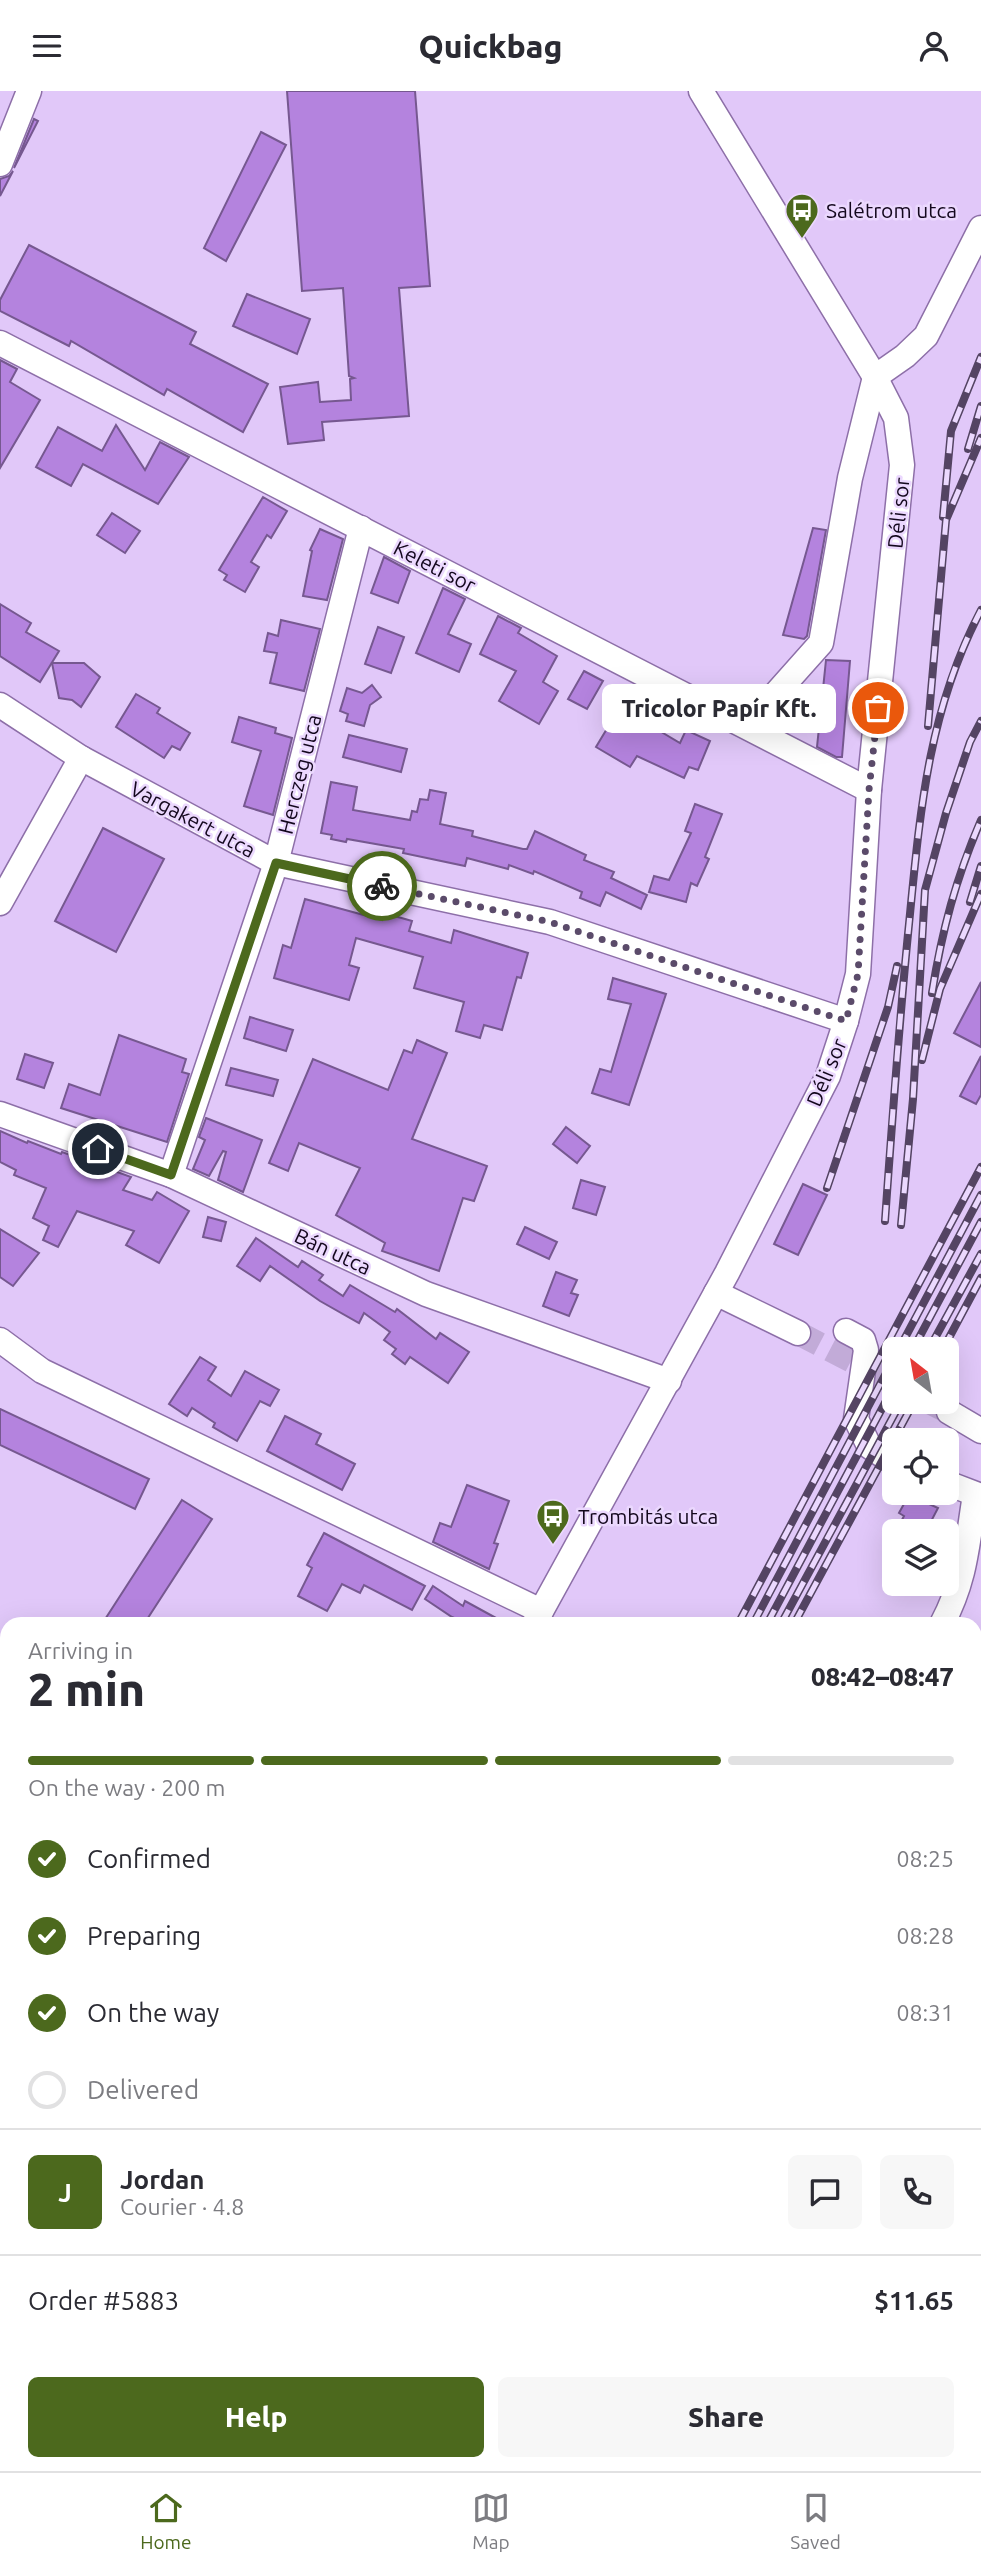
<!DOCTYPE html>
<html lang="en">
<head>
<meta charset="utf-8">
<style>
	:root { --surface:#fff; --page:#f7f7f7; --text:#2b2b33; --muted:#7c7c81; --line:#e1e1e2; --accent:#4c691d }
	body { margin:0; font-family:Ubuntu,sans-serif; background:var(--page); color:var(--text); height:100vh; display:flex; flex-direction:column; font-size:26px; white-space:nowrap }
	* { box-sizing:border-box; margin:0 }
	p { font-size:23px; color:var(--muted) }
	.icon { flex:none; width:38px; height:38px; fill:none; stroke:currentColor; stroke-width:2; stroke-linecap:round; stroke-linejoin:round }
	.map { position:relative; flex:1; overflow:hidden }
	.details { position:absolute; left:0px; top:1526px; width:982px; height:854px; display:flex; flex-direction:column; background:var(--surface); border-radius:21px 21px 0 0; box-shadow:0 7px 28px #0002 }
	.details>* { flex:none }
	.needle { width:46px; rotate:329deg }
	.buttons { position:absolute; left:882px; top:1246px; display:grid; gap:14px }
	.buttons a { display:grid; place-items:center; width:77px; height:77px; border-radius:10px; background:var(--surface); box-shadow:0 7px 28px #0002; font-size:35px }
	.pin { position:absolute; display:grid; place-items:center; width:60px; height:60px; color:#fff; margin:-30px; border:4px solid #fff; border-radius:50%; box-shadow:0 2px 7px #0007 }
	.courier { position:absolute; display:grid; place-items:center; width:70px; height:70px; margin:-35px; border:5px solid #4c691d; border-radius:50%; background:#fff; color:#222; box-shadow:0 2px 9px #0007 }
	.bubble { position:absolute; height:49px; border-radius:10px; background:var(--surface); box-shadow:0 7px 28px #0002; font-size:23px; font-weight:800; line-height:49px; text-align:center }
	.headline em { font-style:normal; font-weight:800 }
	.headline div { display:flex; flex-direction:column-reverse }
	.headline { display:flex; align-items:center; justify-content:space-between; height:119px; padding:0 28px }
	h1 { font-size:46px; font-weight:800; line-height:52px }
	.bar { display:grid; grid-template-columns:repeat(4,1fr); gap:10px 7px; align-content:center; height:84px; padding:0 28px }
	.bar i { height:9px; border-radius:5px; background:var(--line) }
	.bar .current { background:var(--accent) }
	.bar p { grid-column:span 4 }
	.line { display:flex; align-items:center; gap:18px; padding:0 28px; border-top:2px solid var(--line) }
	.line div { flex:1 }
	.round { display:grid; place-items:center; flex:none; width:74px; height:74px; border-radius:10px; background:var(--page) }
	ol { padding:0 28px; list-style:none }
	li { display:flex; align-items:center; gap:21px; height:77px }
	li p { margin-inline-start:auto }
	li .icon { padding:7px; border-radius:50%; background:var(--accent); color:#fff; stroke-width:4 }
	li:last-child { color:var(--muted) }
	li i { width:38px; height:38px; border:4px solid var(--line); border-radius:50% }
	.primary-button { display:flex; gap:14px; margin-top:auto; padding:14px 28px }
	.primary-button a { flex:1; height:80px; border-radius:10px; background:var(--accent); color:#fff; font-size:28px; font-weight:800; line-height:80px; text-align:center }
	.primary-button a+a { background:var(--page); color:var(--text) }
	header { display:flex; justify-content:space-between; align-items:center; height:91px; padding:0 28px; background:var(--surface); font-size:32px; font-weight:800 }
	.menu { display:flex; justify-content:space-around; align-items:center; height:98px; border-top:2px solid var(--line); background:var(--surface); font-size:19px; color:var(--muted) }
	.menu a { display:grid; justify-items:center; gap:4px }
	.menu .current { color:var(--accent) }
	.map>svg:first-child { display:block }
	.green { fill:#95b36e }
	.building { fill:#b483de; stroke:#765890; stroke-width:2 }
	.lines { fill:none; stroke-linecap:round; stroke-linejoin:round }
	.minor-tunnel { stroke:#c2abd8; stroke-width:24; stroke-dasharray:24 12; stroke-linecap:butt }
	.minor-casing { stroke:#8d6fa8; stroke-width:27 }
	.path { stroke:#705e81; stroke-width:3.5; stroke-dasharray:3.5 5; stroke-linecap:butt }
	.minor { stroke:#fff; stroke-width:24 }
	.rail-casing { stroke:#544463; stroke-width:8 }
	.rail { stroke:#ebd8fe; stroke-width:5; stroke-dasharray:16; stroke-linecap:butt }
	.done { stroke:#5b4b6a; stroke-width:7; stroke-dasharray:0 12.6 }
	.route { stroke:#4c691d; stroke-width:9 }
	.labels { text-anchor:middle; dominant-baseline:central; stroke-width:5; stroke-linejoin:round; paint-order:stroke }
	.poi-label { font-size:21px; fill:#13071d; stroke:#ebd8fe; text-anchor:start }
	.street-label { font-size:21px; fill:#13071d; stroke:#ebd8fe }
</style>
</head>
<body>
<header><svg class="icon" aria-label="menu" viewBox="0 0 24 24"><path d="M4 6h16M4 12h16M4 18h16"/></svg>Quickbag<svg class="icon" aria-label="person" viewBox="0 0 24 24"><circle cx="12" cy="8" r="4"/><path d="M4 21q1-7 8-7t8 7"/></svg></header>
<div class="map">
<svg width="981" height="2380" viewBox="0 0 981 2380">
	<rect width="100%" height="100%" fill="#e1c8f9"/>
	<polygon class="green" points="981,1630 981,2380 589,2380 593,2373 975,2373 975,1642"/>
	<g class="building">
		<polygon points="287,0 415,0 430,195 399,197 409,325 322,331 324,349 288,353 280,296 318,291 320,311 351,309 350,288 354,287 349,285 343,197 302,200"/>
		<polygon points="34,28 38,30 14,77"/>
		<polygon points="261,41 286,54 226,170 204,157"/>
		<polygon points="13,80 0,105 0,88 9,85"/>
		<polygon points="29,154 196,241 190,253 268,293 243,341 167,298 164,304 71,250 69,255 0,220 0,209"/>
		<polygon points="247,203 310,228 297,263 233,235"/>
		<polygon points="0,269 17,278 10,291 40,309 0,377"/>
		<polygon points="116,334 145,379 160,351 189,366 158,413 83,373 71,395 36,376 58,336 102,360"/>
		<polygon points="263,406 287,420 271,447 267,444 251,471 259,476 245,501 224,489 227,484 219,479"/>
		<polygon points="112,422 140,440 125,462 97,444"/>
		<polygon points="813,437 826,439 807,545 804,548 783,544"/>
		<polygon points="320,438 343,448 327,509 303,505 312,460 310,459"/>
		<polygon points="384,466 410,480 398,512 371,502"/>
		<polygon points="443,497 465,508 448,543 471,553 459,581 416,562"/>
		<polygon points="0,513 31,532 26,541 59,560 40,591 0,565"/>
		<polygon points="498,525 521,537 518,542 557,565 543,591 558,600 539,633 499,610 516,580 480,563"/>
		<polygon points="281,529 320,538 304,600 270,592 277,562 264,560 268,542 278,545"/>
		<polygon points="378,536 404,546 391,582 365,573"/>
		<polygon points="826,569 850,570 842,666 836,666 817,656"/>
		<polygon points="52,572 84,572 100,586 81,616 72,609 59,607"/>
		<polygon points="584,580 603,590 587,618 568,608"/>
		<polygon points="372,594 381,606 370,614 364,635 346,630 348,623 340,620 347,597 362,602"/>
		<polygon points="629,601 658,618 648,633 680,652 686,639 710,650 698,679 689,676 684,687 637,665 630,676 596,656"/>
		<polygon points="136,603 160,617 157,622 190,642 180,659 172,655 164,667 116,636"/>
		<polygon points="239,626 276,637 275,642 292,647 273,724 244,715 261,660 232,651"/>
		<polygon points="349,644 407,658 401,681 343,666"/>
		<polygon points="331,691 357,696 353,719 410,729 412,720 417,721 420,708 428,709 430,699 446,702 440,733 473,740 472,745 523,758 527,758 535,740 586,764 584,769 614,781 611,787 647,804 641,818 606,801 600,815 580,807 582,801 534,780 533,783 509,774 508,778 467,767 465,775 403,762 404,758 347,748 346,751 331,748 332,744 321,742"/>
		<polygon points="695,713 722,723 705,766 709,768 697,795 691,792 686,811 649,801 654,785 669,789 691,742 685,740"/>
		<polygon points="103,737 164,768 116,861 55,830"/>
		<polygon points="305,808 382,829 384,822 412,830 409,840 451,852 454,839 528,862 521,887 517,886 502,939 484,934 480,947 456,940 464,911 414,897 423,866 356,847 349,874 359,877 349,909 274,887 283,854 291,857"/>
		<polygon points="613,887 666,903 629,1014 592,1002 600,978 611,981 631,913 608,908"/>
		<polygon points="981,891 981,956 954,942"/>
		<polygon points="250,926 293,939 286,960 244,947"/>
		<polygon points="119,944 186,968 182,981 189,983 167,1051 61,1017 69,993 100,1004"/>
		<polygon points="417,949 447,962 412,1048 487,1075 474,1110 463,1107 439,1180 382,1160 385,1152 336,1124 360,1077 299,1052 288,1080 269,1072 313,968 388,999 404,959 412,962"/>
		<polygon points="25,963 53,972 44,997 17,988"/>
		<polygon points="981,965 981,1004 976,1013 960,1005"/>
		<polygon points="231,977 278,989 273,1005 226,994"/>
		<polygon points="206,1027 262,1049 243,1101 218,1089 226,1061 223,1060 209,1085 193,1078 205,1049 199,1046"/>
		<polygon points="566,1036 590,1055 577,1072 553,1053"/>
		<polygon points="0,1040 27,1052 28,1050 61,1063 62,1061 131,1086 123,1099 152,1109 157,1101 189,1120 159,1172 126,1154 134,1140 77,1120 58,1156 43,1149 49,1135 33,1127 46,1097 14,1084 16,1079 0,1071"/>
		<polygon points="581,1089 605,1096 596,1124 573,1117"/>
		<polygon points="803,1093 827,1104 798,1164 774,1153"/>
		<polygon points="208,1126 226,1131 221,1150 203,1146"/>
		<polygon points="525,1136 557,1151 549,1168 517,1153"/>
		<polygon points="0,1138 39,1162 13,1195 0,1186"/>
		<polygon points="256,1147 298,1176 302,1170 323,1184 319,1189 343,1205 350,1194 395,1221 397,1218 436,1248 440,1242 469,1261 448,1292 410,1266 405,1273 392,1263 396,1258 384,1249 390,1241 364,1222 359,1232 320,1210 270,1175 260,1190 237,1175"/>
		<polygon points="556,1181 577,1189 571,1202 578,1204 569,1225 543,1215"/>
		<polygon points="200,1266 216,1276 208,1289 231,1305 245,1280 279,1299 270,1315 260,1310 237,1350 213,1336 215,1332 192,1317 187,1325 169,1313"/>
		<polygon points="0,1318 149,1388 135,1418 0,1354"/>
		<polygon points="285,1325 321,1343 316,1353 355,1373 342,1399 267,1360"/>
		<polygon points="467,1394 509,1410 494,1452 498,1453 489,1478 433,1451 440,1432 451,1436"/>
		<polygon points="910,1402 934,1402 929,1413 938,1417 926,1440 896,1440 904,1425 899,1422"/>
		<polygon points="182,1409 212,1428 144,1533 102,1533"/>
		<polygon points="324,1442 425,1495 412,1519 364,1494 360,1502 342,1493 327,1520 298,1505 312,1477 307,1474"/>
		<polygon points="433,1495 463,1515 465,1510 507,1533 468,1533 452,1526 425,1508"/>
	</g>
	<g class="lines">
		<g class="minor-tunnel">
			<polyline points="798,1242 894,1292"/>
			<polyline points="929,1311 949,1321"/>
		</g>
		<defs>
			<g id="minor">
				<polyline points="0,73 29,0"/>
				<polyline points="0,252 869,699"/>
				<polyline points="875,286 905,265 926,245 981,137"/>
				<polyline points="0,614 81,667 276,772 550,831 846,930"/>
				<polyline points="747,635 821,552 850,387 875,286"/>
				<polyline points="0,812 81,667"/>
				<polyline points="0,1023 171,1084 426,1203 669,1290"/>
				<polyline points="171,1084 276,772 361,437"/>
				<polyline points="716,1202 798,1242"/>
				<polyline points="846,1240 863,1249 866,1259 856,1328 869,1355 894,1372"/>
				<polyline points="0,1249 42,1280 541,1520"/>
				<polyline points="949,1321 981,1340"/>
				<polyline points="947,1392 981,1405"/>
				<polyline points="534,1533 727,1182 828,985 846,930 858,883 869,699 902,374 896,327 875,286 701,0"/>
				<path d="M942,1533C966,1488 967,1453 975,1404"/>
				<polyline points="0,1668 7,1673"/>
				<polyline points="0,1838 7,1840"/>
				<polyline points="0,1897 7,1884"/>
				<polyline points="0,2125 7,2130"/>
				<polyline points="0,2306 7,2311"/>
				<polyline points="78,2380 82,2373"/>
			</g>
		</defs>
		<use href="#minor" class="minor-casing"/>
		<g class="path">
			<polyline points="975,2126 981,2054"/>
			<polyline points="953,2380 953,2373"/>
		</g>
		<use href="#minor" class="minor"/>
		<defs>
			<g id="rail">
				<polyline points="968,358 981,315"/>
				<polyline points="943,426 951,340 981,266"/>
				<polyline points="928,635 946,429 981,347"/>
				<polyline points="970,811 981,775"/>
				<path d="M932,902C942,839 956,787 981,729"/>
				<polyline points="922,969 940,898 981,803"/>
				<polyline points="827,1097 888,916 897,875"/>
				<path d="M885,1130C892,1031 899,932 909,833C920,721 928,620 981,519"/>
				<polyline points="901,1134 913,1008 925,799 946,722 970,651 981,630"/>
				<polyline points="899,1258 981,1104"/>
				<polyline points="913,1258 981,1131"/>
				<polyline points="929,1258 981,1163"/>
				<polyline points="943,1258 981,1187"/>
				<polyline points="738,1533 981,1076"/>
				<polyline points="753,1533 894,1267"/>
				<polyline points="767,1533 894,1295"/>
				<polyline points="781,1533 901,1311"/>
				<polyline points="794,1533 914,1311"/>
				<polyline points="168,2380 172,2373"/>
				<polyline points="202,2380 206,2373"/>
				<polyline points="221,2380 224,2373"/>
				<polyline points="279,2380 283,2373"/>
				<polyline points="296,2380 299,2373"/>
				<polyline points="309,2380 313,2373"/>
				<polyline points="323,2380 327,2373"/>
				<polyline points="337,2380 341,2373"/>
			</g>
		</defs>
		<use href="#rail" class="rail-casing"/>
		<use href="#rail" class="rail"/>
	</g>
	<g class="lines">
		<polyline class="done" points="382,795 550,831 846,930 858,883 869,699 878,617"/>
		<polyline class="route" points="98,1058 171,1084 276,772 382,795"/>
	</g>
	<defs>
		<symbol id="bus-pin" viewBox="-11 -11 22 30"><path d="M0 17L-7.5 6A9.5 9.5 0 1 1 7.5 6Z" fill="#4c691d" stroke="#ebd8fe"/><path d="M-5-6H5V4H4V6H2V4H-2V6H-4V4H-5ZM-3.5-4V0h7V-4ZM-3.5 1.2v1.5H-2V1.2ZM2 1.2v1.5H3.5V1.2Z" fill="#fff"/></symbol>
	</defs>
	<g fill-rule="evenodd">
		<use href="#bus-pin" x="783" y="100" width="38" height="52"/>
		<use href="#bus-pin" x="534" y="1406" width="38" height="52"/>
	</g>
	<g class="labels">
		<g class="poi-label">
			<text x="826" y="119">Salétrom utca</text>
			<text x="578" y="1425">Trombitás utca</text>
		</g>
		<g class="street-label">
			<text transform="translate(898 422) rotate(-84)">Déli sor</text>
			<text transform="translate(435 475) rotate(27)">Keleti sor</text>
			<text transform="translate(299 683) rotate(-76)">Herczeg utca</text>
			<text transform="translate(193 728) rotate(28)">Vargakert utca</text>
			<text transform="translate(826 981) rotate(-67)">Déli sor</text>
			<text transform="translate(333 1160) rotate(25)">Bán utca</text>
		</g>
	</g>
</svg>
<div class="buttons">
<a><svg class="needle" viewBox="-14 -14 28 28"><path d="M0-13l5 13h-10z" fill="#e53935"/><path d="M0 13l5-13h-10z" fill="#7c7c81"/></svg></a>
<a><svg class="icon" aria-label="locate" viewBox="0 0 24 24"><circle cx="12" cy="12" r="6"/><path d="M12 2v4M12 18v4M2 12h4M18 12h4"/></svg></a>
<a><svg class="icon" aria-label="layers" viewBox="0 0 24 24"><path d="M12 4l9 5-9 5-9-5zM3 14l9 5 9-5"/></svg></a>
</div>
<div class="pin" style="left:878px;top:617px;background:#ea580c"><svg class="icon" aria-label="bag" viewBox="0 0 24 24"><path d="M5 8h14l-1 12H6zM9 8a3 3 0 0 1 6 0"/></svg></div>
<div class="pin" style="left:98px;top:1058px;background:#1f2937"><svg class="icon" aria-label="home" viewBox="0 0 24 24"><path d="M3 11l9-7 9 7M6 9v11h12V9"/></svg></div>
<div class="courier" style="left:382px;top:795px"><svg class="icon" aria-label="bike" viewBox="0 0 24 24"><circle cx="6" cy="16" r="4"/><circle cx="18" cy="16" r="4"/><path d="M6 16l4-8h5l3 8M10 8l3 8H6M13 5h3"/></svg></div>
<div class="bubble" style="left:602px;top:593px;width:234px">Tricolor Papír Kft.</div>
<section class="details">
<div class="headline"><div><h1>2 min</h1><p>Arriving in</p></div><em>08:42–08:47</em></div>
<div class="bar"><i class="current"></i><i class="current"></i><i class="current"></i><i></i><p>On the way · 200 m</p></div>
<ol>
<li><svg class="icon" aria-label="check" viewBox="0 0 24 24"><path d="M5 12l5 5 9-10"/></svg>Confirmed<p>08:25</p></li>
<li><svg class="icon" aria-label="check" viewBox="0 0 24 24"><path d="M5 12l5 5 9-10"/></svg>Preparing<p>08:28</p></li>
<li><svg class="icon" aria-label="check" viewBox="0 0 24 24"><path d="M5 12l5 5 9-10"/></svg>On the way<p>08:31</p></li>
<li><i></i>Delivered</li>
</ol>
<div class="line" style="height:126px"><b class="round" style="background:var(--accent);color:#fff">J</b><div><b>Jordan</b><p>Courier · 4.8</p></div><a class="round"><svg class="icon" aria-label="chat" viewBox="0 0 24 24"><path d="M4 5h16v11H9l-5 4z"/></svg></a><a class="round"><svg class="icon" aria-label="phone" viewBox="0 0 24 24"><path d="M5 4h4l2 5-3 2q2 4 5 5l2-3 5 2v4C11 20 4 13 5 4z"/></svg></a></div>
<div class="line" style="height:91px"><div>Order #5883</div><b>$11.65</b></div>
<div class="primary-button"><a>Help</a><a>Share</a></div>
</section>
</div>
<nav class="menu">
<a class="current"><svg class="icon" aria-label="home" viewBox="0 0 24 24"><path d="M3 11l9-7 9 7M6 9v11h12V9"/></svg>Home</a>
<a><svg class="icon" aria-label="map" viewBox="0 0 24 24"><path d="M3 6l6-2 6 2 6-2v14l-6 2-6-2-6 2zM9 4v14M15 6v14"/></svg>Map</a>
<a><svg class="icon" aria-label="saved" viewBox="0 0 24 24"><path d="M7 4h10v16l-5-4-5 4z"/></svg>Saved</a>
</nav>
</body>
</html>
